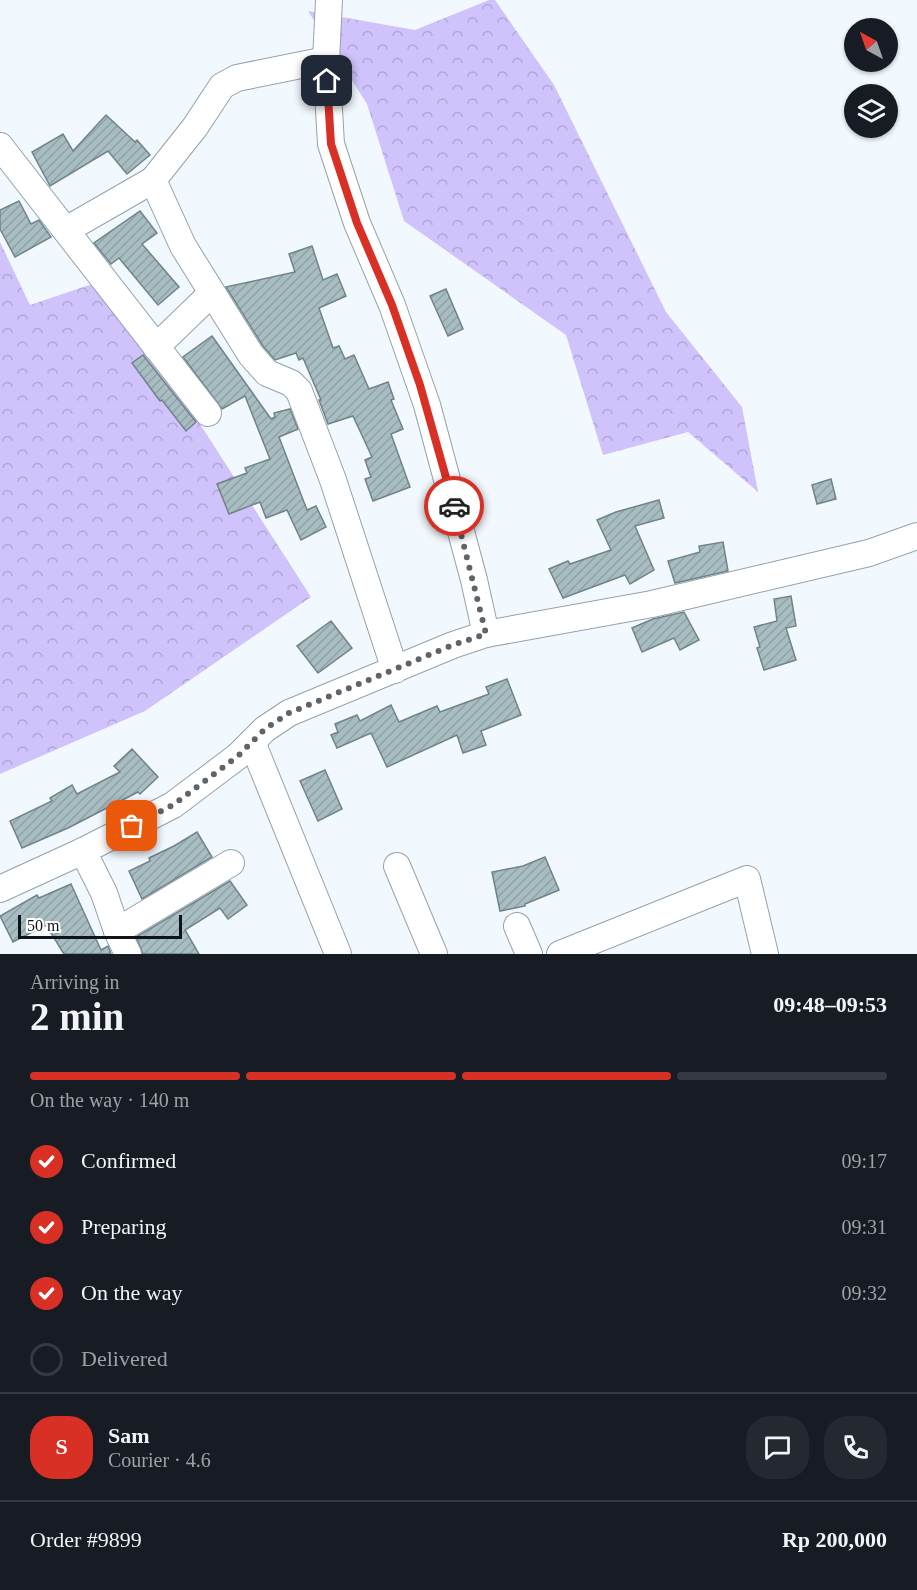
<!DOCTYPE html>
<html lang="en">
<head>
<meta charset="utf-8">
<style>
	:root { --surface:#171b24; --page:#242831; --text:#f1f3f6; --muted:#9ea1a6; --line:#363941; --accent:#d93025 }
	body { margin:0; font-family:"Times New Roman",serif; background:var(--page); color:var(--text); height:100vh; display:flex; flex-direction:column; font-size:22px; white-space:nowrap }
	* { box-sizing:border-box; margin:0 }
	p { font-size:20px; color:var(--muted) }
	.icon { flex:none; width:33px; height:33px; fill:none; stroke:currentColor; stroke-width:2; stroke-linecap:round; stroke-linejoin:round }
	.map { position:relative; height:954px; overflow:hidden }
	.drawer { display:flex; flex-direction:column; background:var(--surface); flex:1 }
	.drawer>* { flex:none }
	.needle { width:39px; rotate:320deg }
	.buttons { position:absolute; left:844px; top:18px; display:grid; gap:12px }
	.buttons a { display:grid; place-items:center; width:54px; height:54px; border-radius:50%; background:var(--surface); box-shadow:0 2px 4px #0004; font-size:30px }
	.scale { position:absolute; left:18px; bottom:15px; width:164px; box-sizing:border-box; padding-left:6px; border:3px solid #0e1418; border-top:0; font-size:16px; line-height:21px; white-space:nowrap; color:#0e1418; -webkit-text-stroke:4px #fff; paint-order:stroke }
	.pin { position:absolute; display:grid; place-items:center; width:51px; height:51px; color:#fff; margin:-26px; border-radius:12px; box-shadow:0 3px 9px #0006 }
	.courier { position:absolute; display:grid; place-items:center; width:60px; height:60px; margin:-30px; border:4px solid #d93025; border-radius:50%; background:#fff; color:#222; box-shadow:0 2px 8px #0007 }
	.overview em { font-style:normal; font-weight:600 }
	.overview div { display:flex; flex-direction:column-reverse }
	.overview { display:flex; align-items:center; justify-content:space-between; height:102px; padding:0 30px }
	h1 { font-size:39px; font-weight:600; line-height:45px }
	.bar { display:grid; grid-template-columns:repeat(4,1fr); gap:9px 6px; align-content:center; height:72px; padding:0 30px }
	.bar i { height:8px; border-radius:4px; background:var(--line) }
	.bar .selected { background:var(--accent) }
	.bar p { grid-column:span 4 }
	.line { display:flex; align-items:center; gap:15px; padding:0 30px; border-top:2px solid var(--line) }
	.line div { flex:1 }
	.round { display:grid; place-items:center; flex:none; width:63px; height:63px; border-radius:24px; background:var(--page) }
	ol { padding:0 30px; list-style:none }
	li { display:flex; align-items:center; gap:18px; height:66px }
	li p { margin-inline-start:auto }
	li .icon { padding:6px; border-radius:50%; background:var(--accent); color:#fff; stroke-width:4 }
	li:last-child { color:var(--muted) }
	li i { width:33px; height:33px; border:3px solid var(--line); border-radius:50% }
	.map>svg:first-child { display:block }
	.forest { fill:url(#forest-crowns) }
	.building { fill:url(#building-hatch); stroke:#6f8488; stroke-width:1.5 }
	.lines { fill:none; stroke-linecap:round; stroke-linejoin:round }
	.minor-casing { stroke:#92a2ae; stroke-width:28 }
	.minor { stroke:#fff; stroke-width:26 }
	.done { stroke:#5e6468; stroke-width:6; stroke-dasharray:0 10.8 }
	.route { stroke:#d93025; stroke-width:8 }
</style>
</head>
<body>
<div class="map">
<svg width="917" height="954" viewBox="0 0 917 954">
	<defs>
		<pattern id="forest-crowns" width="20" height="18" patternUnits="userSpaceOnUse" patternTransform="scale(1.5)"><rect width="20" height="18" fill="#d0c2fb"/><path d="M2 6a3 3 0 1 1 6 0M12 15a3 3 0 1 1 6 0" fill="none" stroke="#b1a6d6"/></pattern>
		<pattern id="building-hatch" width="6" height="6" patternUnits="userSpaceOnUse" patternTransform="scale(1.5)"><rect width="6" height="6" fill="#a8bdc2"/><path d="M-1 1l2-2M0 6l6-6M5 7l2-2" fill="none" stroke="#8fa2a6"/></pattern>
	</defs>
	<rect width="100%" height="100%" fill="#f2f9fe"/>
	<g class="forest">
		<polygon points="489,0 495,0 554,85 666,312 742,407 758,492 688,432 603,455 566,335 404,221 367,104 308,11 415,30"/>
		<polygon points="0,242 30,305 107,279 311,597 145,711 0,774"/>
	</g>
	<g class="building">
		<polygon points="106,115 135,142 137,140 150,155 127,174 108,151 50,186 32,152 63,134 73,151"/>
		<polygon points="19,201 31,224 39,220 51,237 15,257 0,229 0,210"/>
		<polygon points="140,211 157,233 142,244 179,287 158,305 119,258 111,264 94,243"/>
		<polygon points="312,246 323,280 337,274 346,296 319,308 333,348 339,346 345,359 354,355 369,389 388,382 394,399 391,400 403,429 391,434 410,487 373,501 365,479 371,477 365,460 372,457 353,416 328,424 319,400 321,400 303,358 299,360 296,353 275,360 263,346 226,287 295,272 289,254"/>
		<polygon points="446,289 463,329 448,336 430,296"/>
		<polygon points="212,336 271,419 275,417 274,413 290,409 298,429 279,437 307,510 316,506 326,527 301,540 287,510 266,518 260,502 229,514 217,484 247,473 245,468 270,459 245,396 222,409 183,357"/>
		<polygon points="143,355 196,422 186,431 162,400 160,401 132,363"/>
		<polygon points="831,479 836,499 817,504 812,485"/>
		<polygon points="659,500 664,518 635,526 654,570 630,584 625,575 563,598 549,569 568,561 570,564 611,550 597,520 616,512"/>
		<polygon points="723,542 728,571 675,583 668,561 700,552 699,546"/>
		<polygon points="791,596 796,626 786,628 796,660 764,670 757,648 760,647 754,627 777,621 774,599"/>
		<polygon points="684,612 699,640 680,650 674,638 642,652 632,628 653,619"/>
		<polygon points="331,621 352,648 318,673 297,646"/>
		<polygon points="507,679 521,715 481,731 486,745 463,753 457,735 387,767 371,733 337,748 331,735 338,732 335,724 357,715 360,721 391,705 399,722 437,706 440,712 489,694 486,687"/>
		<polygon points="132,749 158,777 140,794 138,792 68,828 22,848 10,821 52,801 50,798 72,785 77,794 120,772 114,766"/>
		<polygon points="325,770 342,809 318,821 300,781"/>
		<polygon points="197,832 212,857 142,899 129,871 150,861 149,858 174,846"/>
		<polygon points="545,857 559,890 525,904 525,906 500,911 492,872 523,866"/>
		<polygon points="230,881 247,905 228,919 220,908 185,930 199,954 143,954 136,937"/>
		<polygon points="71,884 101,950 108,946 111,954 64,954 46,925 13,942 0,916 37,895 39,898"/>
	</g>
	<g class="lines">
		<defs>
			<g id="minor">
				<polyline points="326,60 237,78 222,86 195,127 153,180 183,246 251,355 267,373 291,383 299,391 333,480 395,670"/>
				<polyline points="0,146 208,413"/>
				<polyline points="66,230 153,180"/>
				<polyline points="156,347 212,293"/>
				<polyline points="486,634 652,604 869,553 917,536"/>
				<polyline points="252,742 338,954"/>
				<polyline points="83,851 104,893 117,931 128,954"/>
				<polyline points="397,866 434,954"/>
				<polyline points="0,889 83,851 173,805 238,756 265,729 289,713 453,645 486,634 474,580 427,405 392,305 357,223 331,144 326,60 329,0"/>
				<polyline points="517,926 529,954"/>
				<polyline points="117,931 231,863"/>
				<polyline points="560,954 747,879 765,954"/>
			</g>
		</defs>
		<use href="#minor" class="minor-casing"/>
		<use href="#minor" class="minor"/>
	</g>
	<g class="lines">
		<polyline class="done" points="132,826 173,805 238,756 265,729 289,713 453,645 486,634 454,506"/>
		<polyline class="route" points="327,81 331,144 357,223 392,305 420,385 454,506"/>
	</g>
</svg>
<div class="buttons">
<a><svg class="needle" viewBox="-14 -14 28 28"><path d="M0-13l5 13h-10z" fill="#e53935"/><path d="M0 13l5-13h-10z" fill="#9ea1a6"/></svg></a>
<a><svg class="icon" aria-label="layers" viewBox="0 0 24 24"><path d="M12 4l9 5-9 5-9-5zM3 14l9 5 9-5"/></svg></a>
</div>
<div class="scale">50 m</div>
<div class="pin" style="left:132px;top:826px;background:#ea580c"><svg class="icon" aria-label="bag" viewBox="0 0 24 24"><path d="M5 8h14l-1 12H6zM9 8a3 3 0 0 1 6 0"/></svg></div>
<div class="pin" style="left:327px;top:81px;background:#1f2937"><svg class="icon" aria-label="home" viewBox="0 0 24 24"><path d="M3 11l9-7 9 7M6 9v11h12V9"/></svg></div>
<div class="courier" style="left:454px;top:506px"><svg class="icon" aria-label="car" viewBox="0 0 24 24"><path d="M5 17H2v-5l4-1 3-4h7l3 4 3 1v5h-3M9 17h6M6 11h13"/><circle cx="7" cy="17" r="2"/><circle cx="17" cy="17" r="2"/></svg></div>
</div>
<section class="drawer">
<div class="overview"><div><h1>2 min</h1><p>Arriving in</p></div><em>09:48–09:53</em></div>
<div class="bar"><i class="selected"></i><i class="selected"></i><i class="selected"></i><i></i><p>On the way · 140 m</p></div>
<ol>
<li><svg class="icon" aria-label="check" viewBox="0 0 24 24"><path d="M5 12l5 5 9-10"/></svg>Confirmed<p>09:17</p></li>
<li><svg class="icon" aria-label="check" viewBox="0 0 24 24"><path d="M5 12l5 5 9-10"/></svg>Preparing<p>09:31</p></li>
<li><svg class="icon" aria-label="check" viewBox="0 0 24 24"><path d="M5 12l5 5 9-10"/></svg>On the way<p>09:32</p></li>
<li><i></i>Delivered</li>
</ol>
<div class="line" style="height:108px"><b class="round" style="background:var(--accent);color:#fff">S</b><div><b>Sam</b><p>Courier · 4.6</p></div><a class="round"><svg class="icon" aria-label="chat" viewBox="0 0 24 24"><path d="M4 5h16v11H9l-5 4z"/></svg></a><a class="round"><svg class="icon" aria-label="phone" viewBox="0 0 24 24"><path d="M5 4h4l2 5-3 2q2 4 5 5l2-3 5 2v4C11 20 4 13 5 4z"/></svg></a></div>
<div class="line" style="height:78px"><div>Order #9899</div><b>Rp 200,000</b></div>
</section>
</body>
</html>
